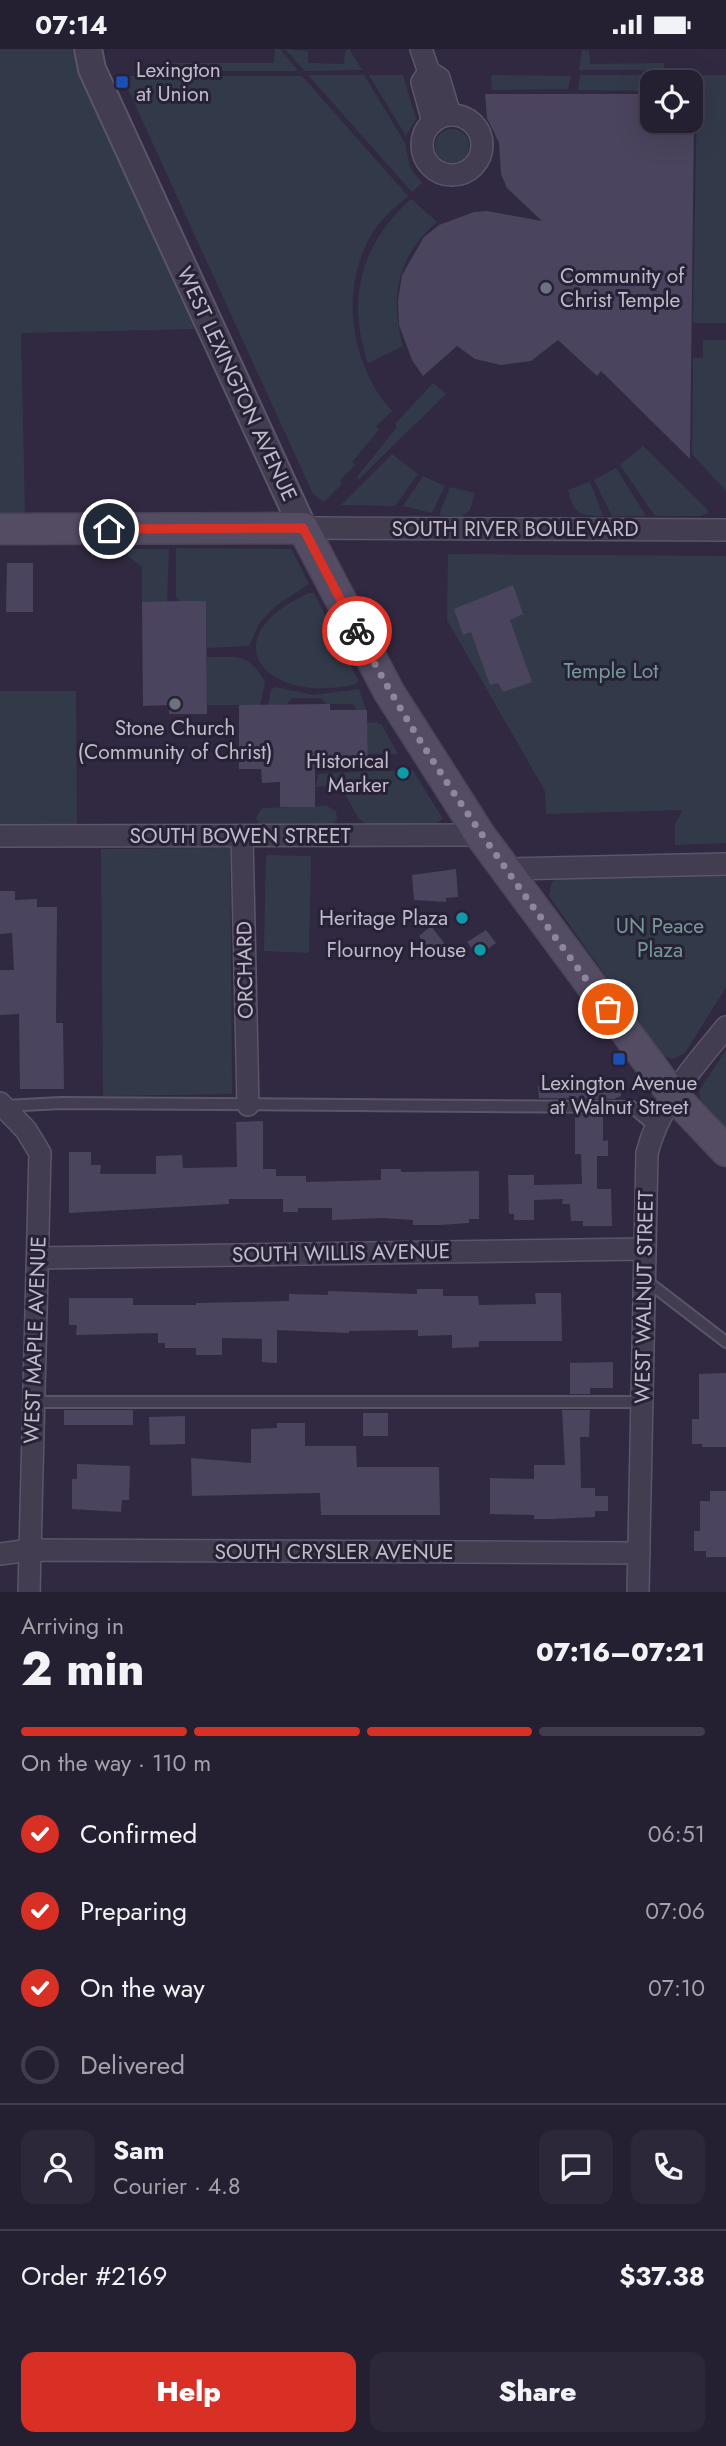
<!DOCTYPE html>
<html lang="en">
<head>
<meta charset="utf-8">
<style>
	:root { --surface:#241f31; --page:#2c2739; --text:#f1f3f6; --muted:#a3a2ab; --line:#413d4d; --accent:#d93025 }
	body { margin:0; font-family:Jost,sans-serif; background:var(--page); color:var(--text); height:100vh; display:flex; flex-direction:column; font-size:26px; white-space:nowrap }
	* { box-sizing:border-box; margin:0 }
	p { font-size:23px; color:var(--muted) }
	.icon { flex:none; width:38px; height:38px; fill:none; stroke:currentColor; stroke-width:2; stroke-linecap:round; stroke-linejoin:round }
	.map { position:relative; height:1543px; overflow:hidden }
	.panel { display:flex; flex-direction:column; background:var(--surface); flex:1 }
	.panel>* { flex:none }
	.controls { position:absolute; left:640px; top:21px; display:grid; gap:14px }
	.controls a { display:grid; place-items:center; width:63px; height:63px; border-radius:14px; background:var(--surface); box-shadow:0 7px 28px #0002,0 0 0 2px var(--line); font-size:35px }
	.pin { position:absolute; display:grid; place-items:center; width:60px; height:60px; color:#fff; margin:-30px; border:4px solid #fff; border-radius:50%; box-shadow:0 2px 7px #0007 }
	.courier { position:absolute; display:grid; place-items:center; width:70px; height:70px; margin:-35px; border:5px solid #d93025; border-radius:50%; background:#fff; color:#222; box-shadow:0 2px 9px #0007 }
	.summary em { font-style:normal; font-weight:800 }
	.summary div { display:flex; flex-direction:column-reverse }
	.summary { display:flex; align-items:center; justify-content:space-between; height:119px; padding:0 21px }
	h1 { font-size:46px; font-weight:800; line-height:52px }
	.bar { display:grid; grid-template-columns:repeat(4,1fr); gap:10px 7px; align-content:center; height:84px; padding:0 21px }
	.bar i { height:9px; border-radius:5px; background:var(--line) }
	.bar .selected { background:var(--accent) }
	.bar p { grid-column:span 4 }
	.line { display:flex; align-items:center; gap:18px; padding:0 21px; border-top:2px solid var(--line) }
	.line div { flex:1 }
	.round { display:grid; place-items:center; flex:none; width:74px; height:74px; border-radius:14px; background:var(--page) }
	ol { padding:0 21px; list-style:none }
	li { display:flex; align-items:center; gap:21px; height:77px }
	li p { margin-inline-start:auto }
	li .icon { padding:7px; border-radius:50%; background:var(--accent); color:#fff; stroke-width:4 }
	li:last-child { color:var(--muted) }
	li i { width:38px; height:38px; border:4px solid var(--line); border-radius:50% }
	.cta { display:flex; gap:14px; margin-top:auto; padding:14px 21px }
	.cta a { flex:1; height:80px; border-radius:14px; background:var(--accent); color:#fff; font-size:28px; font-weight:800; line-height:80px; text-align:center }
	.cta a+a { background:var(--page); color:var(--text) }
	.status { display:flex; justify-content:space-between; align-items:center; height:49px; padding:0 35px; background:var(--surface); direction:ltr }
	.status svg { height:19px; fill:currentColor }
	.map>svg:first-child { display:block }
	.green { fill:#323a4a }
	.building { fill:#4b445e }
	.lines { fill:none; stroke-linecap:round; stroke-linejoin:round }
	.service-casing { stroke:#5b5568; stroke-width:14 }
	.minor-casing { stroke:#5b5568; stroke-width:24 }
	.tertiary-casing { stroke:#5b5568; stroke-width:30 }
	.secondary-casing { stroke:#4a4457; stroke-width:33 }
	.service { stroke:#433d51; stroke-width:10 }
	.minor { stroke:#433d51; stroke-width:21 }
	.tertiary { stroke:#433d51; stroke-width:26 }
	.secondary { stroke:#534c63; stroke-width:30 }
	.done { stroke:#8e879b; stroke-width:7; stroke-dasharray:0 12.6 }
	.route { stroke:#d93025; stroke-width:9 }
	.transit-dot { fill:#1a4fb4; stroke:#282236; stroke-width:2.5 }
	.worship-dot { fill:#6b7280; stroke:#282236; stroke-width:2.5 }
	.culture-dot { fill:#0f9aa8; stroke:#282236; stroke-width:2.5 }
	.labels { text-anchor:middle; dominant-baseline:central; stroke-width:6; stroke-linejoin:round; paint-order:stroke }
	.poi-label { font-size:21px; fill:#c0bacb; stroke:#282236; text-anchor:end }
	.street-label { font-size:21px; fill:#c0bacb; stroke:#282236 }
	.park-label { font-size:21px; fill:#749a97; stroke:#282236 }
</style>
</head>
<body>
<div class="status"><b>07:14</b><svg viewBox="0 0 49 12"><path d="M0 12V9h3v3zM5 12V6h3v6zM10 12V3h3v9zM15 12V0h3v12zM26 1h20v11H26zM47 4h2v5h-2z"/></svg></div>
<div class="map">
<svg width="726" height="1543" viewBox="0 0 726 1543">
	<rect width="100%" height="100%" fill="#302941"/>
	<g class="green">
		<polygon points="0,0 72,0 76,15 195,280 21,284 25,468 0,468"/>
		<polygon points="275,0 280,0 298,22 166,22 166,14 274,14"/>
		<polygon points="285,0 308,2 308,14 344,15 345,2 349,0 362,21 305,22"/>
		<polygon points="582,1 589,2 590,15 664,14 664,21 579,21"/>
		<polygon points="308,26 364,26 405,94 410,119 422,134 412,143"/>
		<polygon points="369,26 403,26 416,70 406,87"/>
		<polygon points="491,26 571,27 568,40 492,41"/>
		<polygon points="580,26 726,26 726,274 693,274 697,42 691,42 691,33 653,33 653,42 578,41"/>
		<path d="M122,27H302L408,147C397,156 386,166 377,177C338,232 348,314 392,362L376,377L379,381L352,413L355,416L340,431L342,435L324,453L313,445Z"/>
		<circle cx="452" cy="97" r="17"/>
		<path d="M411,150L437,173C398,205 389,249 403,297L368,314C346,250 361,195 411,150Z"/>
		<polygon points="703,291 726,291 726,442 692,405 693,309 703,309"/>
		<polygon points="433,334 446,345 359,430 357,428 397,378 395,375"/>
		<polygon points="643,397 707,460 708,464 701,467 655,467 620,416"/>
		<polygon points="392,405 418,425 395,457 341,456"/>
		<polygon points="616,419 618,422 646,467 612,467 594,431"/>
		<polygon points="423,427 445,437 432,464 403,457"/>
		<path d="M589,433L591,436L603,467C579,467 574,465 568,441Z"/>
		<polygon points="450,438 475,444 470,461 461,468 439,466"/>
		<polygon points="176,499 291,500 309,535 277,556 260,573 249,597 207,599 206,552 180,552 176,548"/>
		<polygon points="129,500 169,500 167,553 142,553 142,518 128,507"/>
		<polygon points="448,505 726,507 726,794 675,796 675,775 683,761 546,765 545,742 447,571"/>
		<path d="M309,544H314L358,631L356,635C265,657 209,589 309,544Z"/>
		<path d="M207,608C238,608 248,603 265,633L260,656H207Z"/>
		<polygon points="275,638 314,646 359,640 366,661 357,661 353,655 327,655 321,649 292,649 287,655 268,656 271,641"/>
		<polygon points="0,642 76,642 77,776 0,776"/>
		<polygon points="375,673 382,676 398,705 368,705 367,674"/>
		<polygon points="375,722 413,722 443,770 435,775 366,775 359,770 345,745 326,737 315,738 319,725"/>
		<polygon points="327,757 336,762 337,770 333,775 259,775 256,769 262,759"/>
		<polygon points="230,799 232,1045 103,1047 101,800"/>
		<polygon points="266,806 311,807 309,904 264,902"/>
		<polygon points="717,823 726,826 726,938 685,1004 672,1010 662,1006 549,847 552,833 562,826"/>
		<polygon points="726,1001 726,1079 701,1051 699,1042"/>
	</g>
	<g class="building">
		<polygon points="485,45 653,45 653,72 694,72 690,410 601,322 597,327 558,291 531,312 501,316 475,310 457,297 423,327 412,311 399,276 398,252 402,226 424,188 439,176 474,163 487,162 542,172 507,139 501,125 499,94 487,69"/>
		<polygon points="7,514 33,514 33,563 6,563"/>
		<polygon points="513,536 523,565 510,571 532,633 503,643 498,634 490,636 471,583 463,586 454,560"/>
		<polygon points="180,552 206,552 207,665 169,665 169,656 143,657 142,553"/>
		<polygon points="330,655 330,661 367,661 368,718 315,719 315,758 280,758 280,733 262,734 261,720 239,720 239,656"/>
		<polygon points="456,820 458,848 446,849 446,853 414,851 412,826"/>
		<polygon points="0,842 15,842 15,851 37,850 37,858 57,858 56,974 63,974 64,1040 20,1040 19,965 0,966 0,921 14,921 12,884 0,885"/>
		<polygon points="431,877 444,894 432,904 419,887"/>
		<polygon points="486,881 496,894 478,907 467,893"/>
		<polygon points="621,1032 621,1047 614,1050 539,1049 538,1037"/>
		<polygon points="575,1065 603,1066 603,1092 608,1091 608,1107 597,1107 597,1140 611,1140 612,1177 583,1177 583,1172 571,1172 570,1155 562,1155 563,1150 534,1151 534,1171 514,1171 514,1165 509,1165 508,1126 534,1126 534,1136 582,1135 581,1105 575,1105"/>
		<polygon points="263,1072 263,1120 276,1120 276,1127 306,1127 306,1133 381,1131 381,1120 401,1120 401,1123 479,1122 479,1170 469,1170 469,1174 440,1176 413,1176 413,1171 382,1169 332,1171 332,1159 298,1159 298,1163 283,1163 283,1150 229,1150 229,1155 69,1164 69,1103 91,1103 91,1116 101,1116 100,1125 156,1125 156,1107 182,1106 183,1119 237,1118 236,1073"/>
		<polygon points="417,1240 443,1240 443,1247 478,1247 479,1256 536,1255 535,1244 561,1244 562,1292 479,1292 479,1298 452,1299 452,1286 418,1287 418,1281 349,1282 349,1284 277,1281 277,1314 262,1313 262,1290 222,1289 222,1306 196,1306 196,1299 165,1299 165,1294 158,1294 158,1284 76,1286 77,1276 69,1276 69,1249 133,1249 133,1256 196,1256 196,1254 289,1252 289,1245 328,1246 328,1242 417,1245"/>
		<polygon points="613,1313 613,1339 590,1339 590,1345 570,1345 570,1314"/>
		<polygon points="726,1324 726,1398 702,1398 702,1395 692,1395 692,1370 699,1370 699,1325"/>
		<rect x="64" y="1361" width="69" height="15"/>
		<polygon points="562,1361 590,1361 589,1388 580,1388 581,1439 595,1439 595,1447 608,1447 608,1462 595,1462 595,1468 553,1470 534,1470 534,1466 490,1465 490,1429 534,1430 534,1416 565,1416"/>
		<rect x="363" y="1364" width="25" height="23"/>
		<polygon points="185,1367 185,1395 150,1396 149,1368"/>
		<polygon points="277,1374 305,1374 305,1397 356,1397 357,1418 439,1418 440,1466 321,1466 320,1444 192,1447 191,1409 251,1414 251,1380 277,1379"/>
		<polygon points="77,1415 130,1417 129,1451 122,1451 121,1463 72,1460 72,1430 77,1430"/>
		<polygon points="710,1442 726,1442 726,1508 706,1508 706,1502 694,1502 694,1482 700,1482 700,1452 710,1452"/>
	</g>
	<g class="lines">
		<defs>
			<g id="service">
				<polyline points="4,1057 61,1054 632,1058 654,1077"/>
				<polyline points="644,1230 726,1293"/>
				<polyline points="33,1353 642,1353"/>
			</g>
			<g id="minor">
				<polyline points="421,0 429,23 439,29 450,66"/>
				<polyline points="429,23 422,33 433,73"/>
				<circle cx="452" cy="96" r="30"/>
				<polyline points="303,479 726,481"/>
				<polyline points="0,787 480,786"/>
				<polyline points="242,787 248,1056"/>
				<polyline points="505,820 726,815"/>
				<polyline points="0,1054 26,1081 40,1104 29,1543"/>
				<polyline points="38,1209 645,1200"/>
				<polyline points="0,1505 29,1501 639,1504"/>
				<path d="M638,1543L647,1104C660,1053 694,1018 726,978"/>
			</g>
			<polyline id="tertiary" points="88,0 92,20 303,479"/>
			<polyline id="secondary" points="0,480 303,479 389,643 480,786 672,1045 726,1102"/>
		</defs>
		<use href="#service" class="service-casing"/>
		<use href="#minor" class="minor-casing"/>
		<use href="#tertiary" class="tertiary-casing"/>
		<use href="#secondary" class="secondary-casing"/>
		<use href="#service" class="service"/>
		<use href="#minor" class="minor"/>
		<use href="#tertiary" class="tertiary"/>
		<use href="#secondary" class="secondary"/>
	</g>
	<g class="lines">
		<path class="done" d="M357,582C428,717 518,838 608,960"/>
		<polyline class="route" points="109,480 303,479 357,582"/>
	</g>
	<g class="transit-dot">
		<rect x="115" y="26" width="14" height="14" rx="3.5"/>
		<rect x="612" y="1003" width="14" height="14" rx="3.5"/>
	</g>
	<g class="worship-dot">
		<circle cx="546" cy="239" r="7"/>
		<circle cx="175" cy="655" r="7"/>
	</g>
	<g class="culture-dot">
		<circle cx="403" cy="724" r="7"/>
		<circle cx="462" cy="869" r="7"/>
		<circle cx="480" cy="901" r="7"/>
	</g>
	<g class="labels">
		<g class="poi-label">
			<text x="136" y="21" text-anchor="start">Lexington<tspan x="136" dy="24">at Union</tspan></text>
			<text x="560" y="227" text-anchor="start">Community of<tspan x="560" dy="24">Christ Temple</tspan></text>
			<text x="175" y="679" text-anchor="middle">Stone Church<tspan x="175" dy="24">(Community of Christ)</tspan></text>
			<text x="389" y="712">Historical<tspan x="389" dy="24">Marker</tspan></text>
			<text x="448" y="869">Heritage Plaza</text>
			<text x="466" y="901">Flournoy House</text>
			<text x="619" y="1034" text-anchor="middle">Lexington Avenue<tspan x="619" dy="24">at Walnut Street</tspan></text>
		</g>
		<g class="street-label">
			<text transform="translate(237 335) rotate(65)">WEST LEXINGTON AVENUE</text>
			<text x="515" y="480">SOUTH RIVER BOULEVARD</text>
			<text x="240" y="787">SOUTH BOWEN STREET</text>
			<text transform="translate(245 921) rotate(-91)">ORCHARD</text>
			<text transform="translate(341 1204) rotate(-1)">SOUTH WILLIS AVENUE</text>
			<text transform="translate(644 1248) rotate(-89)">WEST WALNUT STREET</text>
			<text transform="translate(35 1291) rotate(-88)">WEST MAPLE AVENUE</text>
			<text x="334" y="1503">SOUTH CRYSLER AVENUE</text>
		</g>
		<g class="park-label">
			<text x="611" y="622">Temple Lot</text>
			<text x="660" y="877">UN Peace<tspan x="660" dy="24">Plaza</tspan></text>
		</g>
	</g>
</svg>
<div class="controls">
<a><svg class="icon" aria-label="locate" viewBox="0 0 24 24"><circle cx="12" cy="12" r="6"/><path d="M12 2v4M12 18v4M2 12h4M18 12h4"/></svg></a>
</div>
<div class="pin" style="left:608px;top:960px;background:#ea580c"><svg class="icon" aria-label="bag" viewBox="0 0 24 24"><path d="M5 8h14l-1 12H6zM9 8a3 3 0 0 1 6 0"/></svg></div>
<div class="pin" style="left:109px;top:480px;background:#1f2937"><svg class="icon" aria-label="home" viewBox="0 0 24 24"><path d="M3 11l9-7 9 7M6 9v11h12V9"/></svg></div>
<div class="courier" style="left:357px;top:582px"><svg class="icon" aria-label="bike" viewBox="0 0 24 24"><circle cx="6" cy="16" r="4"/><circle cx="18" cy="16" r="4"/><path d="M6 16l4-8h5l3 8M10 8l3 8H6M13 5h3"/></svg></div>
</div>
<section class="panel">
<div class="summary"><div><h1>2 min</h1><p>Arriving in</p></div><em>07:16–07:21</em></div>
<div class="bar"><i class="selected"></i><i class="selected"></i><i class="selected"></i><i></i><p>On the way · 110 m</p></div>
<ol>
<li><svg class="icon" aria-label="check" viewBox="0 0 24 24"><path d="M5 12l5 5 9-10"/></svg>Confirmed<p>06:51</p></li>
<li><svg class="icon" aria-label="check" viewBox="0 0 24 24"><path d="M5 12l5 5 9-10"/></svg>Preparing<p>07:06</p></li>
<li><svg class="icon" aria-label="check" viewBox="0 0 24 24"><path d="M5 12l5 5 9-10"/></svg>On the way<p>07:10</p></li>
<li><i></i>Delivered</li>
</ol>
<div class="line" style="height:126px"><a class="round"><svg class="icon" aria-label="person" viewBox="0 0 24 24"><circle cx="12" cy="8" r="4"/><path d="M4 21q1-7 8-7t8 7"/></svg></a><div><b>Sam</b><p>Courier · 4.8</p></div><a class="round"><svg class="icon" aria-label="chat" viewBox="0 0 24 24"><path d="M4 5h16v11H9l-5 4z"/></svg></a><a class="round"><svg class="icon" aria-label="phone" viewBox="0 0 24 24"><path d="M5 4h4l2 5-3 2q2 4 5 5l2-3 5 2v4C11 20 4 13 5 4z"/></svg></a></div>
<div class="line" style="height:91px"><div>Order #2169</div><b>$37.38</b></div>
<div class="cta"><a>Help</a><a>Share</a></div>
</section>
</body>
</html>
